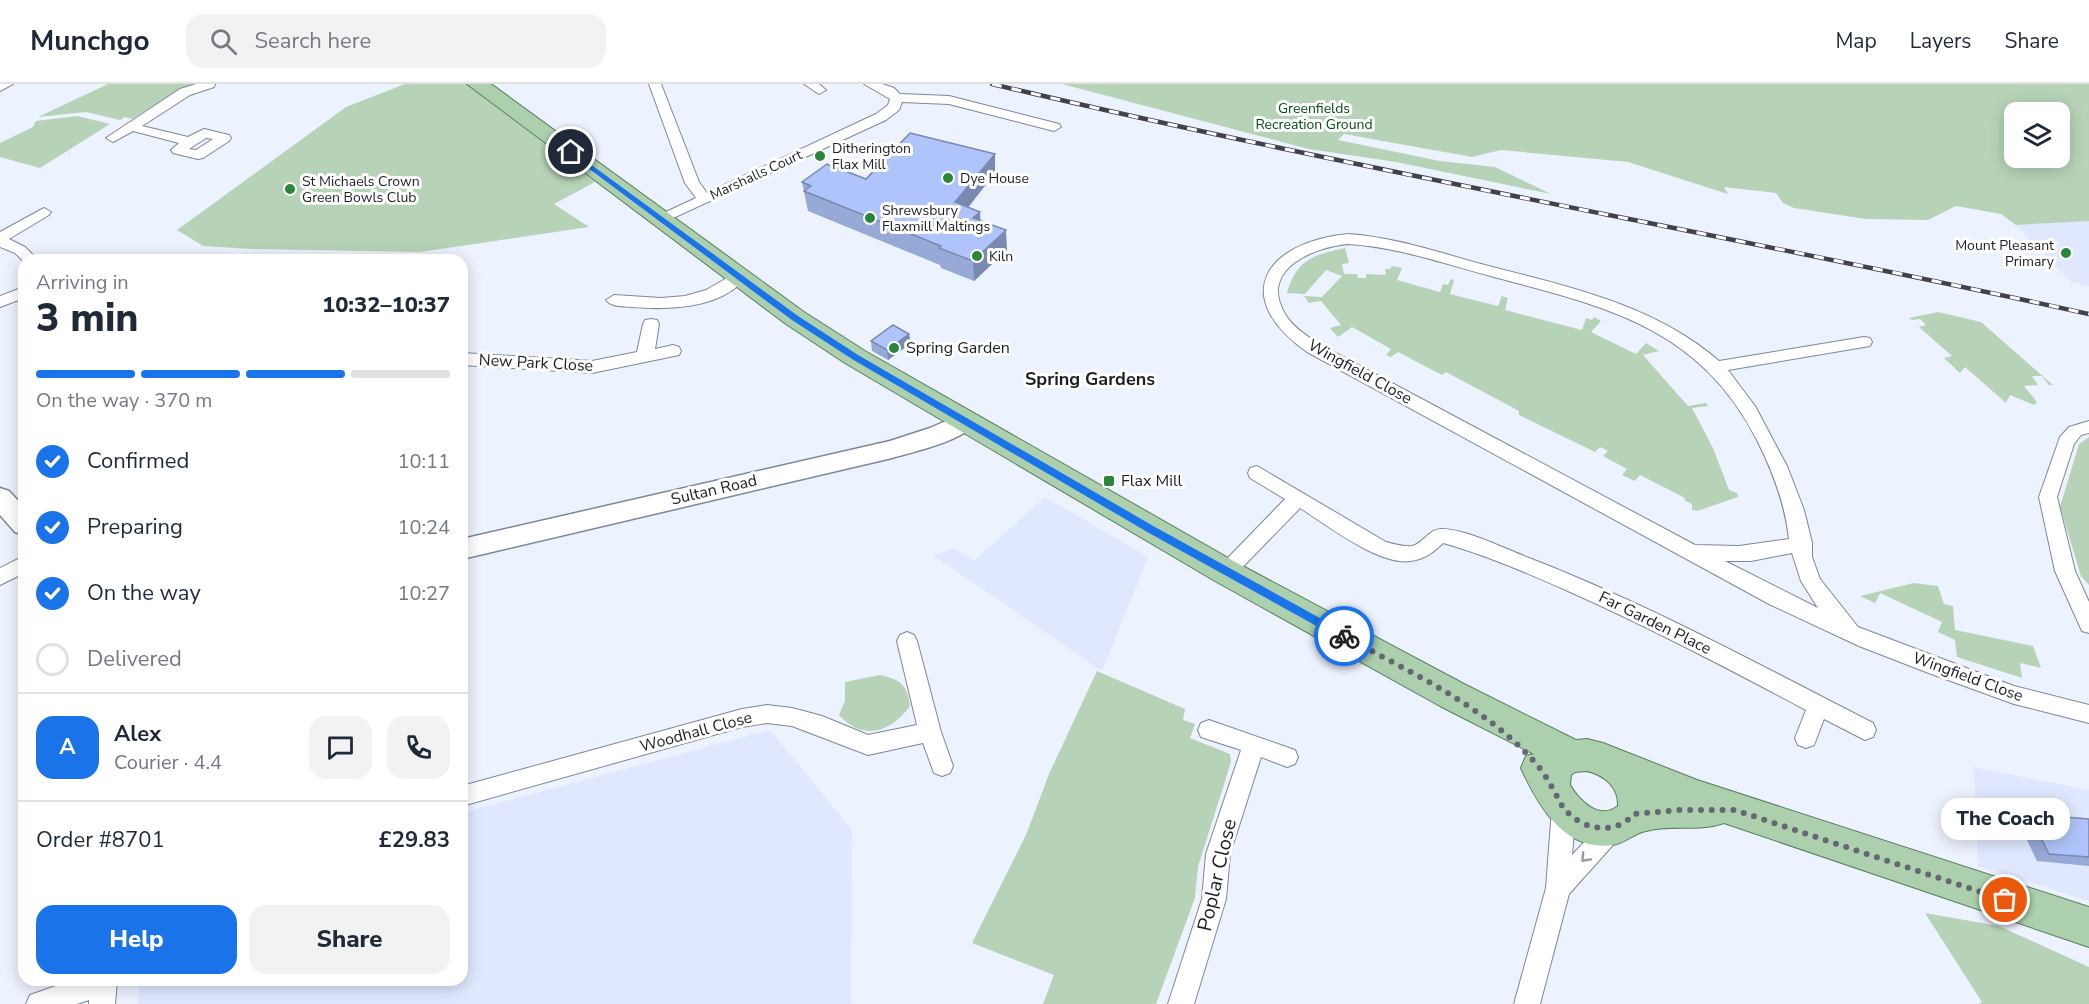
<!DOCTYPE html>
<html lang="en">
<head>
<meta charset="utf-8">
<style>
	:root { --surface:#fff; --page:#f2f2f3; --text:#1f2937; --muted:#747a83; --line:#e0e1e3; --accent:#1a73e8 }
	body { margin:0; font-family:"Nunito Sans",sans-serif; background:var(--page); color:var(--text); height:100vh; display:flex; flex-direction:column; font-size:22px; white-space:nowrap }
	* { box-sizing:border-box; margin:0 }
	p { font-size:20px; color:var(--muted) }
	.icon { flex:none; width:33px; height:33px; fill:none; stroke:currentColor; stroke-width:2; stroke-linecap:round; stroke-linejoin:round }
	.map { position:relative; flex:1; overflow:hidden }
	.panel { position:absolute; left:18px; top:170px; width:450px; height:732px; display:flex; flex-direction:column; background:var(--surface); border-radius:18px; box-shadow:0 3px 15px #0003 }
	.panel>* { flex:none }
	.fabs { position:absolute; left:2004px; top:18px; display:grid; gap:12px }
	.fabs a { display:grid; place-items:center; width:66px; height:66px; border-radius:12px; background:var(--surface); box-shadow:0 3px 15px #0003; font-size:30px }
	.pin { position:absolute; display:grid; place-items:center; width:51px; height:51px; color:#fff; margin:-26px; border:3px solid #fff; border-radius:50%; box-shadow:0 2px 6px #0007 }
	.courier { position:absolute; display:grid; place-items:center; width:60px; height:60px; margin:-30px; border:4px solid #1a73e8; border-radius:50%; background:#fff; color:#222; box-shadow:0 2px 8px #0007 }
	.bubble { position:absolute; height:42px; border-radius:18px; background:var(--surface); box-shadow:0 3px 15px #0003; font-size:20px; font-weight:800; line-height:42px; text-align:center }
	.overview em { font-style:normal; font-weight:800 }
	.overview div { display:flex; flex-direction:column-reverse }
	.overview { display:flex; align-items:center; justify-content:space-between; height:102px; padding:0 18px }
	h1 { font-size:39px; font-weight:800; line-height:45px }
	.bar { display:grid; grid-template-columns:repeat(4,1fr); gap:9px 6px; align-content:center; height:72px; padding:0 18px }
	.bar i { height:8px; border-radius:4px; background:var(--line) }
	.bar .on { background:var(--accent) }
	.bar p { grid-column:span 4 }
	.line { display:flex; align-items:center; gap:15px; padding:0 18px; border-top:2px solid var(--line) }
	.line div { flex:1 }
	.round { display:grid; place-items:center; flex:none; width:63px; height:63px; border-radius:18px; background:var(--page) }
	ol { padding:0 18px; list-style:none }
	li { display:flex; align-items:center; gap:18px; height:66px }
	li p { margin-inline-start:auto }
	li .icon { padding:6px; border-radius:50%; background:var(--accent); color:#fff; stroke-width:4 }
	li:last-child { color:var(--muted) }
	li i { width:33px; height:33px; border:3px solid var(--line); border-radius:50% }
	.button { display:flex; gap:12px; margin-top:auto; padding:12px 18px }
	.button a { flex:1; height:69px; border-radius:18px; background:var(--accent); color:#fff; font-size:24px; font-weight:800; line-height:69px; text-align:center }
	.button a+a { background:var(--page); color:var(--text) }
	header { display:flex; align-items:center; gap:36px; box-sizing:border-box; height:84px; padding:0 30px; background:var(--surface); border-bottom:2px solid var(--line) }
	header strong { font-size:28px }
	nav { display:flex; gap:33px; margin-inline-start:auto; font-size:21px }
	.search { width:420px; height:54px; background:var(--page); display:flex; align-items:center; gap:15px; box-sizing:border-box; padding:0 21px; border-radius:18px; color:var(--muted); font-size:22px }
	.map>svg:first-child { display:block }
	.built { fill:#dfe8fe }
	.green { fill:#b7d3b7; fill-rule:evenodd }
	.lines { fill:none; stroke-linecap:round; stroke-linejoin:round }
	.street-casing { stroke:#7e8699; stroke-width:2 }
	.secondary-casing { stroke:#7e8699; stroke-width:3 }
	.primary-casing { stroke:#567e5b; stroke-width:2 }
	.street { fill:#fff; fill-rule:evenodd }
	.secondary { fill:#fff; fill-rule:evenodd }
	.primary { fill:#acd0ae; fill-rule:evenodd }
	.rail-casing { stroke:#3f424b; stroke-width:4.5 }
	.rail { stroke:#fff; stroke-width:3; stroke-dasharray:10; stroke-linecap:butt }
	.wall { fill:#96a9d7 }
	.shaded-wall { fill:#7a89af }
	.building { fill:#afc4fa; stroke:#7a89af; stroke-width:1.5 }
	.oneway { stroke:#999a9d }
	.route { fill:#1a73e8 }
	.done { stroke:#656872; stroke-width:6; stroke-dasharray:0 10.8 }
	.poi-dot { fill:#2a8638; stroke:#fff; stroke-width:2 }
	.labels { text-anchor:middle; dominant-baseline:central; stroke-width:6; stroke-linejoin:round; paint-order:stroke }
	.far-park-label { font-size:14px; fill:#044d14; stroke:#fff }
	.far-poi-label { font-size:14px; fill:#1c1e26; stroke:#fff; text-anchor:start }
	.far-street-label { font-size:14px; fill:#1c1e26; stroke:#fff }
	.poi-label { font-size:16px; fill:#1c1e26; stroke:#fff; text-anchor:start }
	.street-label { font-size:16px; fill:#1c1e26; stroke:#fff }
	.neighbourhood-label { font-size:18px; font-weight:bold; fill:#1c1e26; stroke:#fff }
	.near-street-label { font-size:20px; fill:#1c1e26; stroke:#fff }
</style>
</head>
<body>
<header>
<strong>Munchgo</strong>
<div class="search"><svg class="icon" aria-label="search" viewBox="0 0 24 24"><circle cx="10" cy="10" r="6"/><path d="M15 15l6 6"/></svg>Search here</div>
<nav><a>Map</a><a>Layers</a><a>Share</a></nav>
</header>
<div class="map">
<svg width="2089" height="920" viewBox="0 0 2089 920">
	<rect width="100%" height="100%" fill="#edf2ff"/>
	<g class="built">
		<polygon points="2089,137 2089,202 2071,198 2016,141"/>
		<polygon points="1045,413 1148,473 1102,587 934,472 953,464 974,477"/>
		<polygon points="770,646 852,746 851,920 138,920 139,896 462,896 462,729"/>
		<polygon points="1974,683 2089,706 2089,817 1978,782"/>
	</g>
	<g class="green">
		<polygon points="108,0 195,0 180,5 132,35 125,33 120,36 86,28 38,33"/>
		<polygon points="405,0 466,0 595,98 554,120 589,143 420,168 252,165 203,162 177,146 346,23"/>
		<path d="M1062,0H2089V137L2016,141L2001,130L1956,122L1928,136L1866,135L1794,124L1783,119L1776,109L1724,103L1728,110L1628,78L1501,66L1472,73L1344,50L1338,56L1440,77L1495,83L1551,110L1396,78L1309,65ZM2060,28V74H2014V28Z"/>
		<polygon points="77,32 110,40 40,84 0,73 0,59 33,43 36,37"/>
		<path d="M1345,164L1349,179L1342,180L1344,190H1357L1358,194H1366V190L1386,191L1385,185H1390L1392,182L1402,184L1397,196L1440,208L1443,200L1448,201L1451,195L1454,196L1450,210L1498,222L1502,212L1508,214L1505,226L1582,246L1586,234L1592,236L1594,233L1601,237L1591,248L1636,270L1646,259L1659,267L1643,271L1688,322L1706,319L1708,322L1692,324L1713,364L1729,406L1737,409L1738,413L1697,427L1692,426V420L1684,416L1685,414L1640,391L1635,397L1622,391L1627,385L1603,372L1608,367L1600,363L1595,368L1519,331V327L1446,288L1442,291L1398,268L1391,273L1386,271L1391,265L1352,243L1338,253L1330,244L1341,241L1321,217L1309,219L1304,212L1322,213L1342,192L1326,186L1305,210L1287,209C1297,175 1313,171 1345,164Z"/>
		<polygon points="1938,228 1981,238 2053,301 2049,301 2042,292 2032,292 2038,301 2024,302 2037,318 2034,321 2010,311 2006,319 1965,283 1960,289 1944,274 1952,272 1919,243 1926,241 1920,235 1912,236 1909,234"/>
		<polygon points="2089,353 2089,501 2081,492 2060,423 2079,360"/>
		<polygon points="1914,499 1938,502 1944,520 1953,522 1955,546 2033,562 2041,584 2020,579 2022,594 1957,573 1955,556 1938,548 1942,538 1880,509 1875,519 1860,512"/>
		<polygon points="1097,587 1185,625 1183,636 1195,640 1190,654 1230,670 1231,678 1198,783 1195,814 1156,920 1043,920 1054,891 972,859 1026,751 1049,690"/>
		<path d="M880,591C901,596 907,600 910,622C891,648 864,658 839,631L845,617V598Z"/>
		<polygon points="1925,829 1999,842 2089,883 2089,920 1979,920 1982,918"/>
	</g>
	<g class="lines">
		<defs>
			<g id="street">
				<polygon points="0,0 13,0 0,7"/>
				<path d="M196,0H215L214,3L190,11L142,42L188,53L204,45L229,51L231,54L229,57L203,74L198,75L173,69L171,66L179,59L133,47L113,58L106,54L180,5ZM206,54L213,55L196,66L189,65Z"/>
				<polygon points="649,0 661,0 699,98 707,109 876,30 888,21 890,15 864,0 882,0 894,4 900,10 949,12 1059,40 1061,43 1054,47 949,20 902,18 899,26 886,36 660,140 653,136 655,133 696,114 685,99"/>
				<polygon points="804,0 819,0 826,6 819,10"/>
				<polygon points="44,124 51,128 49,131 9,155 25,163 38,176 24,176 24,178 15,169 0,163 0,148"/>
				<path d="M1348,150C1394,153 1437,168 1481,180C1564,202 1652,219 1719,277L1864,253L1870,254L1872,258L1870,262L1864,263L1728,286L1755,322L1787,382L1804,426L1812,459V473L1820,495L1858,543L2014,602L2089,621V639L2014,620L1926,588L1859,562L1769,520L1307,268C1229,213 1265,158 1348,150ZM1348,160C1398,163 1445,180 1494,193C1607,223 1699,243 1757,356C1773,388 1785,419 1789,455L1739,462L1695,461L1319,260C1306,251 1291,242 1284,228C1260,185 1314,163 1348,160ZM1792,469L1801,497L1818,524L1725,477H1751Z"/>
				<path d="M739,187L747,192C723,225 668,226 632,223C623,222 611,223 606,216L614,211L661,214L685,212L706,206Z"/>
				<polygon points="24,203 24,214 0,223 0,212"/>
				<polygon points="651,235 657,236 659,240 655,265 673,261 679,263 681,267 679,271 592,289 462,281 462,269 592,277 637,268 643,240 645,236"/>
				<polygon points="2089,337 2089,349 2081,351 2074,360 2057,413 2075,487 2089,518 2089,549 2082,547 2055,487 2039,413 2060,353 2069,343"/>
				<path d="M1257,382L1386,458C1394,460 1404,463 1412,462C1424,459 1429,444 1443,445C1468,446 1506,465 1529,474C1648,520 1760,581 1873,639L1876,646L1873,653L1865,656L1824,635L1814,661L1806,664L1798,661L1795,654L1806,626C1727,584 1649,543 1568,507C1527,489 1486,471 1443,459C1434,468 1425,475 1411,477C1379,482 1327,441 1300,424L1233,493L1226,496L1219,493L1216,488L1219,483L1285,415L1250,394L1248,389L1250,384Z"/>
				<polygon points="24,472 24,489 0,501 0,484"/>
				<polygon points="907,548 914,551 917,557 941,648 953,682 950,689 942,692 934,689 923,659 868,671 792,642 767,639 742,643 462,722 462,702 742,625 767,621 792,624 822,632 868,651 917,641 897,557 900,551"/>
				<polygon points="1209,636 1295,666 1298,673 1295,680 1287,683 1261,673 1230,770 1226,815 1194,920 1168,920 1202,815 1206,770 1241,666 1201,653 1198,646 1201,639"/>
				<polygon points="1564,714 1572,717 1576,725 1572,771 1605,736 1613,733 1621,736 1625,744 1621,752 1569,810 1540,920 1514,920 1546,804 1552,725 1556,717"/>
				<polygon points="73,896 117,896 115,920 89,920 89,916 77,920 26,920 30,911"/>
			</g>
			<g id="secondary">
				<path d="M964,329L973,332L976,338C966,356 913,368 892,374L462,475V455L890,357L930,344Z"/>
				<polygon points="0,404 9,407 24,423 24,451 15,448 0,431"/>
			</g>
			<path id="primary" d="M467,0H491L804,228L865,267L1237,479L1464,600L1576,656L1587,655L1603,659L1697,696L2089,823V863L1724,739C1699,748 1672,740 1646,747C1635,749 1625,759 1613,761C1564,768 1538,721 1521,684L1526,672L1534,670L1440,622L1215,497L845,279L786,240ZM1587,687C1604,691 1619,703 1618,722C1599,737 1579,716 1570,701L1571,691L1575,688Z"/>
		</defs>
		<use href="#street" class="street-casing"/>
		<use href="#secondary" class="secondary-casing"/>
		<use href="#primary" class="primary-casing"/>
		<use href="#street" class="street"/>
		<use href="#secondary" class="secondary"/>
		<use href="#primary" class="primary"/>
		<defs>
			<path id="rail" d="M992,0C1356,86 1724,150 2089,230"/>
		</defs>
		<use href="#rail" class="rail-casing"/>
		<use href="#rail" class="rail"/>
	</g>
	<g class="wall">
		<polygon points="995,89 968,124 1007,166 974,197 941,184 940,181 808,127 802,98"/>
		<polygon points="871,257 911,259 888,276 872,267"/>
		<polygon points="2035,725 2064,733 2089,735 2089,782 2037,777 2023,748 2029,743 2024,733"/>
	</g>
	<g class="shaded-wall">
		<polygon points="995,70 995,89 956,138 955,118"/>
		<polygon points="980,128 981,148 973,134"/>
		<polygon points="1006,146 1007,166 974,197 973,177"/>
		<polygon points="909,250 911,259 888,276 887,266"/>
	</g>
	<g class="building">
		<polygon points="910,49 995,70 955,118 980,128 973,134 1006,146 973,177 939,164 941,162 804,107 811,102 802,98 827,80 866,95"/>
		<polygon points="893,241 909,250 887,266 871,257"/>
		<polygon points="2035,725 2061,727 2064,733 2089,735 2089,773 2049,770 2034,740 2043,741"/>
	</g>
	<defs><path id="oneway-chevron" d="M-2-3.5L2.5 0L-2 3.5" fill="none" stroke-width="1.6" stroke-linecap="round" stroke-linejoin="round" transform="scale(1.5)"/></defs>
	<use class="oneway" href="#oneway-chevron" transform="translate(1585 774) rotate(133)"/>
	<polygon class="route" points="571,66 798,232 858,271 1155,443 1347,549 1347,555 1340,555 1149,449 852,275 792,236 568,69"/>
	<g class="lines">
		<path class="done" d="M1344,552C1407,587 1477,618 1528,671C1536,679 1545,690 1550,700C1560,715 1559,724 1577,736C1596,748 1619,747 1634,730L1680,726H1735L2005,816"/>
	</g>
	<g class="poi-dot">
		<circle cx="820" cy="72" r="6"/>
		<circle cx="948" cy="94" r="6"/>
		<circle cx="290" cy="105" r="6"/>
		<circle cx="870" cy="134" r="6"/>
		<circle cx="2066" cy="169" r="6"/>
		<circle cx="977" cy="172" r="6"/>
		<circle cx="894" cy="264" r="6"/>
		<rect x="1103" y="391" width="12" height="12" rx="3"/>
	</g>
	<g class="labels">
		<g class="far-park-label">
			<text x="1314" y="24">Greenfields<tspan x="1314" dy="16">Recreation Ground</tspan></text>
		</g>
		<g class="far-poi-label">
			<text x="832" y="64">Ditherington<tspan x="832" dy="16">Flax Mill</tspan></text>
			<text x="960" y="94">Dye House</text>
			<text x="302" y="97">St Michaels Crown<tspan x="302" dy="16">Green Bowls Club</tspan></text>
			<text x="882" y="126">Shrewsbury<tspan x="882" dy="16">Flaxmill Maltings</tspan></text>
			<text x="2054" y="161" text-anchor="end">Mount Pleasant<tspan x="2054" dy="16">Primary</tspan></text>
			<text x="989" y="172">Kiln</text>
		</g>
		<g class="far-street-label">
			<text transform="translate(756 91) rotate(-25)">Marshalls Court</text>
		</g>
		<g class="poi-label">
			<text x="906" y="264">Spring Garden</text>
			<text x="1121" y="397">Flax Mill</text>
		</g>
		<g class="street-label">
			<text transform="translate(536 279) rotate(3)">New Park Close</text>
			<text transform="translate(1360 288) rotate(29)">Wingfield Close</text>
			<text transform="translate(714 406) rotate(-13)">Sultan Road</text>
			<text transform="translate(1655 539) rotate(26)">Far Garden Place</text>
			<text transform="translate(1968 593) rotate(20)">Wingfield Close</text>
			<text transform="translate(696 648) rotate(-15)">Woodhall Close</text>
		</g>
		<g class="neighbourhood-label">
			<text x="1090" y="295">Spring Gardens</text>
		</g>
		<g class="near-street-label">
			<text transform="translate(1217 791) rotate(-77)">Poplar Close</text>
		</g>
	</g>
</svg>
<div class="fabs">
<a><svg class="icon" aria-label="layers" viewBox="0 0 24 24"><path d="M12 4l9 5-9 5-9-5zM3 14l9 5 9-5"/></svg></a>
</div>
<div class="pin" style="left:2005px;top:816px;background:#ea580c"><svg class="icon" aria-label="bag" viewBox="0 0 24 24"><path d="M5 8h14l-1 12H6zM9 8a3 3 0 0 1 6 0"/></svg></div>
<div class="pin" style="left:571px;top:68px;background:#1f2937"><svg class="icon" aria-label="home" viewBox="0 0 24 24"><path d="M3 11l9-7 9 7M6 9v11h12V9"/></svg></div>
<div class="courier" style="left:1344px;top:552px"><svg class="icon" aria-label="bike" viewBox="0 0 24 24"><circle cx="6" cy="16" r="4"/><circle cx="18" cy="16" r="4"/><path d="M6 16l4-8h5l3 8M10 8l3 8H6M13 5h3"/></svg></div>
<div class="bubble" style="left:1941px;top:714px;width:129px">The Coach</div>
<section class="panel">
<div class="overview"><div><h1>3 min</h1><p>Arriving in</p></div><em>10:32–10:37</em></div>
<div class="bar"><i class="on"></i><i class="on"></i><i class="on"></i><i></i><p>On the way · 370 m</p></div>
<ol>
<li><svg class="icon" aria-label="check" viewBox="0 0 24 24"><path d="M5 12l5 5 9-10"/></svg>Confirmed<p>10:11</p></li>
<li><svg class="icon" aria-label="check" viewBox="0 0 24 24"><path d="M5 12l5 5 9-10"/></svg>Preparing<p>10:24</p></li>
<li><svg class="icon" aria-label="check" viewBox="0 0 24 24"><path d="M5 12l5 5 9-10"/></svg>On the way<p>10:27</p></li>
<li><i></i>Delivered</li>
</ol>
<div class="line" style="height:108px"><b class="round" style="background:var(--accent);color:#fff">A</b><div><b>Alex</b><p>Courier · 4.4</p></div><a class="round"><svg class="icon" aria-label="chat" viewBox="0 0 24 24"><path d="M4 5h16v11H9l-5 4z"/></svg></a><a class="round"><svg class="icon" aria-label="phone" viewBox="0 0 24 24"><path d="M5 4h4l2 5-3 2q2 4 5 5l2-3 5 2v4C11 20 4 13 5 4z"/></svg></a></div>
<div class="line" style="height:78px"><div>Order #8701</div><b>£29.83</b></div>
<div class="button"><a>Help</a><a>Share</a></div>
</section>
</div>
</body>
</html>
